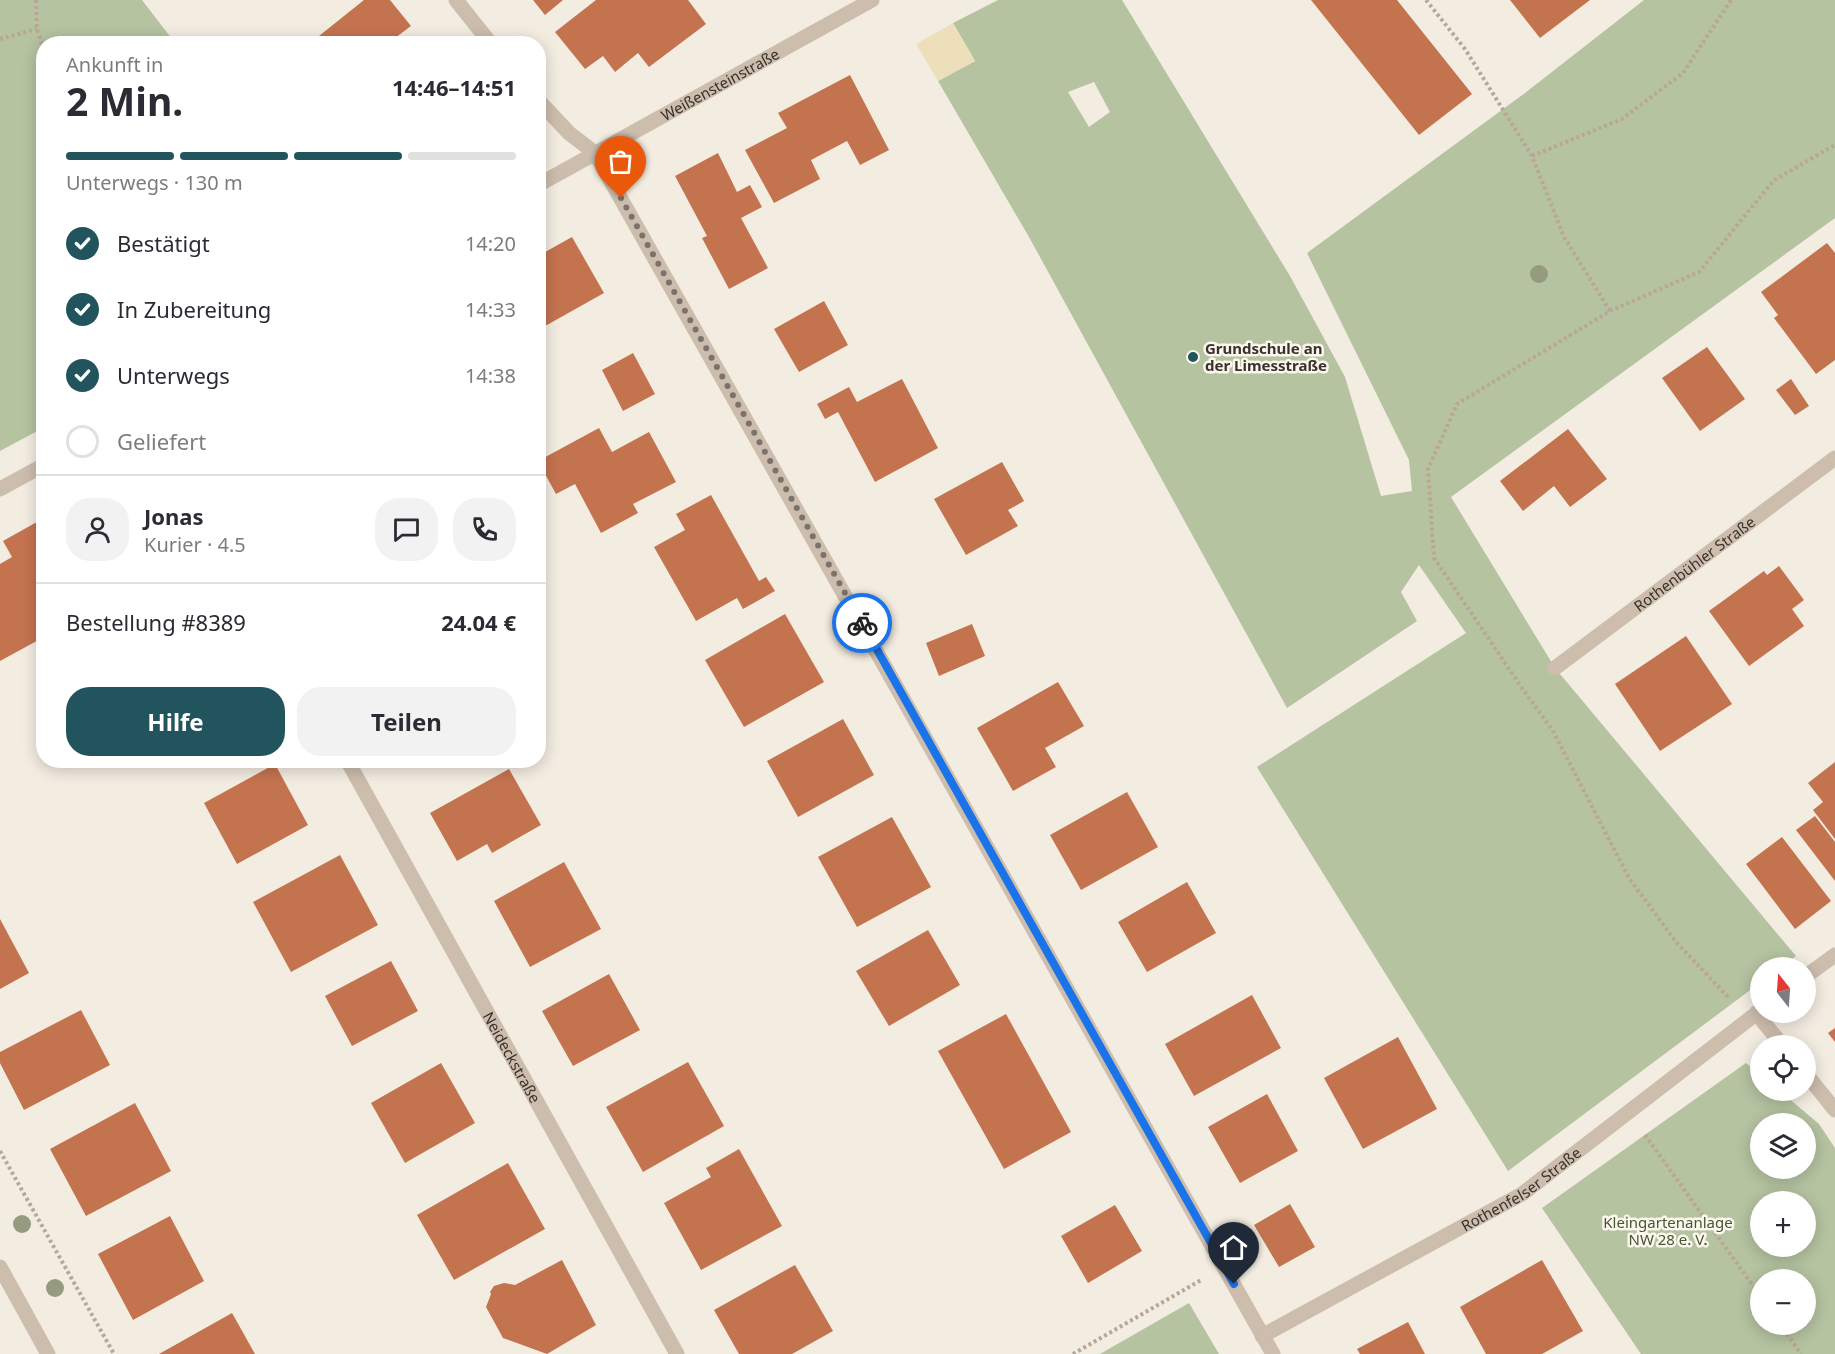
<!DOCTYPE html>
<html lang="de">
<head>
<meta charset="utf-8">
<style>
	:root { --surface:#fff; --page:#f2f2f3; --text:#2b2b33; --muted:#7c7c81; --line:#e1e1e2; --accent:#21545c }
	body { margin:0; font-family:"Noto Sans",sans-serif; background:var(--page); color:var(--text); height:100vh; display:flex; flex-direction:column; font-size:22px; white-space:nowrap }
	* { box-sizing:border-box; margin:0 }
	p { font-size:20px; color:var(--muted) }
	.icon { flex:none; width:33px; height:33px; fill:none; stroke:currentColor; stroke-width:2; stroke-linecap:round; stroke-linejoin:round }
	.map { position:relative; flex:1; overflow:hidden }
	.panel { position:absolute; left:36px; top:36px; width:510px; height:732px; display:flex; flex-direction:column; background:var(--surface); border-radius:24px; box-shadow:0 3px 15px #0003 }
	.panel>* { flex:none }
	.needle { width:39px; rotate:343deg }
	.buttons { position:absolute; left:1750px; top:957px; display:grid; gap:12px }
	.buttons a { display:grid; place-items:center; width:66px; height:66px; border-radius:50%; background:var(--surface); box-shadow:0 3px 15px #0003; font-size:30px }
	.pin { position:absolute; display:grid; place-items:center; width:51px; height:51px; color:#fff; margin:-62px -26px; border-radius:50% 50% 50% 0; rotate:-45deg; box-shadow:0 0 6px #0007 }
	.pin .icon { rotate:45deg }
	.courier { position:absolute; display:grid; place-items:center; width:60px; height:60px; margin:-30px; border:4px solid #1a73e8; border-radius:50%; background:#fff; color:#222; box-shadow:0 2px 8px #0007 }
	.summary em { font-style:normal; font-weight:700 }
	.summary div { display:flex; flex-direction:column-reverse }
	.summary { display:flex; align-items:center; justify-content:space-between; height:102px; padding:0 30px }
	h1 { font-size:39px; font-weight:700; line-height:45px }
	.bar { display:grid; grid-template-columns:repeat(4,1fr); gap:9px 6px; align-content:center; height:72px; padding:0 30px }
	.bar i { height:8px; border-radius:4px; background:var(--line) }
	.bar .current { background:var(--accent) }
	.bar p { grid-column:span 4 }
	.line { display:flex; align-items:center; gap:15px; padding:0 30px; border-top:2px solid var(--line) }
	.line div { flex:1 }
	.round { display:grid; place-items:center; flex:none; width:63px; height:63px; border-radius:24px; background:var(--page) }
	ol { padding:0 30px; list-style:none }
	li { display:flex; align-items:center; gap:18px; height:66px }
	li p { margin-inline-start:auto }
	li .icon { padding:6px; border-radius:50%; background:var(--accent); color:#fff; stroke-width:4 }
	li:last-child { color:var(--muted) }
	li i { width:33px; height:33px; border:3px solid var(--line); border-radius:50% }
	.button { display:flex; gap:12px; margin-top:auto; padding:12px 30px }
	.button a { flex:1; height:69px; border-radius:24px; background:var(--accent); color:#fff; font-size:24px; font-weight:700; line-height:69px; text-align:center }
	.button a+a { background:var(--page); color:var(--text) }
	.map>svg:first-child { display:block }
	.green { fill:#b5c3a1; fill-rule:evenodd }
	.sand { fill:#eddfba }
	.building { fill:#c4734f }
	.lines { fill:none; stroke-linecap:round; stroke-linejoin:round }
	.path { stroke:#b8a797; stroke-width:4; stroke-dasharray:3 3; stroke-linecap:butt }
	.street { stroke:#ccbdad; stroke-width:15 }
	.tree { fill:#949b7f }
	.done { stroke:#7b726b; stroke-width:6; stroke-dasharray:0 10.8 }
	.route { stroke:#1a73e8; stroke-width:8 }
	.poi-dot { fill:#21545c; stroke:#fbf6ee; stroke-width:2 }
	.labels { text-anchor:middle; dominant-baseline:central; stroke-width:5; stroke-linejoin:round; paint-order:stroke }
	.street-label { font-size:15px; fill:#3a312b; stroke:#fbf6ee }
	.poi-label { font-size:15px; font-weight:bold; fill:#3a312b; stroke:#fbf6ee; text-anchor:start }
	.park-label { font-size:15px; fill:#46582f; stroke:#fbf6ee }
</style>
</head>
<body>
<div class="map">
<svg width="1835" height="1354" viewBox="0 0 1835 1354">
	<rect width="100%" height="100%" fill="#f3ece1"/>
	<g class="green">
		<polygon points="0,0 142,0 175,43 44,44 43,428 0,451"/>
		<path d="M998,0H1122L1290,276L1345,377L1381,496L1412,491L1409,460L1307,253L1525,93L1644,0H1835V218L1451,497L1555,668L1796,956L1781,967L1761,968V982L1508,1171L1257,767L1466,633L1419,565L1401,592L1417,621L1287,708L1029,237L938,81L975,61L953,23ZM1094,82L1110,112L1089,127L1068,92Z"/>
		<path d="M1746,1063L1761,1075V1090L1780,1091L1819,1124L1835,1148V1354H1641L1542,1208ZM1761,1124H1806V1168H1761ZM1761,1202H1806V1246H1761ZM1761,1280H1806V1324H1761Z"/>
		<polygon points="1189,1303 1219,1354 1100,1354"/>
	</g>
	<polygon class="sand" points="953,23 975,61 938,81 916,44"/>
	<g class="building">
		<polygon points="364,0 390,0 411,26 387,44 309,44"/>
		<polygon points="533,0 563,0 545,15"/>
		<polygon points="596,0 688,0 706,24 649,67 638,53 615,72 603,56 585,69 555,32"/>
		<polygon points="1311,0 1397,0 1472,94 1419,135"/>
		<polygon points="1510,0 1590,0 1540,38"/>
		<polygon points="850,75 889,150 860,165 847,141 811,160 820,179 774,203 745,150 787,128 778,113"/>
		<polygon points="718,153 737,192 750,185 762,207 741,218 768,268 729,289 702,238 707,236 675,176"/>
		<polygon points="572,237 604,293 538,330 538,256"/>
		<polygon points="1827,243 1835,253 1835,360 1816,374 1774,318 1778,315 1761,292"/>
		<polygon points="824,301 848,345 799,372 774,329"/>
		<polygon points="1707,347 1745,399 1700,431 1662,378"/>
		<polygon points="633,353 655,394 623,411 602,370"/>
		<polygon points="902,379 938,448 875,482 838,412 825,419 817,404 849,387 857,402"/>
		<polygon points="1791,379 1809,406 1795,415 1776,390"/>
		<polygon points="599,428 612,452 649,432 676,482 633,504 638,513 601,533 575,484 556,494 538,461"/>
		<polygon points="1568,429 1607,479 1570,507 1554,486 1523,511 1500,481"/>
		<polygon points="1002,462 1024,501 1008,510 1018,526 966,555 934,499"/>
		<polygon points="711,495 759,581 766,577 775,591 743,609 737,598 696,621 654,547 685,530 676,514"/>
		<polygon points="44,518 44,637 0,661 0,564 12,557 3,541"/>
		<polygon points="1779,566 1804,600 1792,609 1804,626 1749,666 1709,611 1764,571 1767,575"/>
		<polygon points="785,614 824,682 744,727 705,660"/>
		<polygon points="972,624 985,656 939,676 926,643"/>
		<polygon points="1686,636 1732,704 1660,751 1615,684"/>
		<polygon points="1058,682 1084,726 1045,748 1056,767 1013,791 977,728"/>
		<polygon points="843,719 874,775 798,817 767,761"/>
		<polygon points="1835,762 1835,839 1813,810 1823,802 1808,783"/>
		<polygon points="275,764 308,825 237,864 204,803"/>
		<polygon points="509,769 541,825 492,853 487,844 457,861 430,813"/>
		<polygon points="1127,792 1158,847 1081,890 1050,835"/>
		<polygon points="1815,816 1835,842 1835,881 1796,830"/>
		<polygon points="892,817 931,887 857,927 818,857"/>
		<polygon points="1782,837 1831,901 1795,929 1746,864"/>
		<polygon points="340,855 378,925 291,972 253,902"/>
		<polygon points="564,862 601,929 530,967 494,901"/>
		<polygon points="1187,882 1216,933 1147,972 1118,922"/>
		<polygon points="0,919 29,973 0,989"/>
		<polygon points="928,930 960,985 889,1026 856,971"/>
		<polygon points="391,961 418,1011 352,1046 325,996"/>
		<polygon points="609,974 640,1030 573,1066 542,1011"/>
		<polygon points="1252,995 1281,1048 1194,1096 1165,1044"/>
		<polygon points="81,1010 110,1065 24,1110 0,1063 0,1052"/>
		<polygon points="1006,1014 1071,1132 1004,1169 938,1051"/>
		<polygon points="1835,1028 1835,1042 1828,1033"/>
		<polygon points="1398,1037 1437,1109 1363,1149 1324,1078"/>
		<polygon points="688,1062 724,1126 643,1172 606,1107"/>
		<polygon points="441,1063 475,1123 405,1163 371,1103"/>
		<polygon points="1267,1094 1298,1151 1240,1183 1208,1127"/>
		<polygon points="135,1103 171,1171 86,1216 50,1149"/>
		<polygon points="739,1149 782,1226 701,1270 664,1203 711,1177 706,1168"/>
		<polygon points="508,1163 545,1229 454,1280 417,1215"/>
		<polygon points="1290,1204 1315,1247 1279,1267 1254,1225"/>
		<polygon points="1115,1205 1142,1251 1088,1283 1061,1236"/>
		<polygon points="170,1216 204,1281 133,1320 98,1254"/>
		<polygon points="562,1260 596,1325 547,1354 503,1338 486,1307 491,1294 490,1292 494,1286 504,1283 515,1285"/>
		<polygon points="1542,1260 1583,1331 1542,1354 1486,1354 1460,1307"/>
		<polygon points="795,1265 833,1331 792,1354 739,1354 714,1310"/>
		<polygon points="232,1313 255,1354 159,1354"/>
		<polygon points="1408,1322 1425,1354 1360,1354 1357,1349"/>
	</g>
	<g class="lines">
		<g class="path">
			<polyline points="36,0 37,29 44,51"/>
			<polyline points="1426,0 1465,49 1532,156 1564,237 1610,311 1457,404 1428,469 1434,558 1524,691 1553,731 1629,878 1676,942 1730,999"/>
			<polyline points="0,39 37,29"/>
			<polyline points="1532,156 1622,119 1683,73 1731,0"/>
			<polyline points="1610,311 1699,272 1774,180 1835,145"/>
			<polyline points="1645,1135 1761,1297"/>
			<polyline points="0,1151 114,1354"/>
			<polyline points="1780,1324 1801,1354"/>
			<polyline points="1073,1354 1201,1280"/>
		</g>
		<g class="street">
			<polyline points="456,0 491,44"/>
			<polyline points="538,100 569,133 595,153 1273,1354"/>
			<path id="s1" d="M538,185L872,0"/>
			<polyline points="0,489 44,465"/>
			<path id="s2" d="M1555,668L1835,458"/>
			<path id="s3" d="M347,760L677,1354"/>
			<polyline points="1806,976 1835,955"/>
			<polyline points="1756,1013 1783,1046"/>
			<polyline points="1806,1074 1835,1110"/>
			<polyline points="0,1267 48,1354"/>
			<path id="s4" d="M1262,1336L1522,1194L1761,1010"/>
		</g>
	</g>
	<g class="tree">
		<circle cx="1539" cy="274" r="9"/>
		<circle cx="22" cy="1224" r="9"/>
		<circle cx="55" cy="1288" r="9"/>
	</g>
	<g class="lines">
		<polyline class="done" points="621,198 862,623"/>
		<polyline class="route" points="862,623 1234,1284"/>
	</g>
	<circle class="poi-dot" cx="1193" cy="357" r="6"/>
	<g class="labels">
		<g class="street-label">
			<text stroke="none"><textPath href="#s1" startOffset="208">Weißensteinstraße</textPath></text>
			<text stroke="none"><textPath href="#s2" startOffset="174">Rothenbühler Straße</textPath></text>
			<text stroke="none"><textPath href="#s3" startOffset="340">Neideckstraße</textPath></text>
			<text stroke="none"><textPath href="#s4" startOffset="298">Rothenfelser Straße</textPath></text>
		</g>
		<g class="poi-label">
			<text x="1205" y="348">Grundschule an<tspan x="1205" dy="17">der Limesstraße</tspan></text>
		</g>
		<g class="park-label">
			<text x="1668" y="1222">Kleingartenanlage<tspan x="1668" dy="17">NW 28 e. V.</tspan></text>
		</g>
	</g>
</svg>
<div class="buttons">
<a><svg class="needle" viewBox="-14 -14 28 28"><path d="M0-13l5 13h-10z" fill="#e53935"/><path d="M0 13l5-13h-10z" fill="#7c7c81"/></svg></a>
<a><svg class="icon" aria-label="locate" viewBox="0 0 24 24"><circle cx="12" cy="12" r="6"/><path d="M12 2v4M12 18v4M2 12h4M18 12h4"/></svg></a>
<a><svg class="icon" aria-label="layers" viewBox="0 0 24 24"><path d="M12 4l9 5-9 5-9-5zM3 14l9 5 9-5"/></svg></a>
<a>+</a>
<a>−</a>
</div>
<div class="pin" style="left:621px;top:198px;background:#ea580c"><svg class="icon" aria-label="bag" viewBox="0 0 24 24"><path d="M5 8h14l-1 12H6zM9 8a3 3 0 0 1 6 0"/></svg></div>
<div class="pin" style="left:1234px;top:1284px;background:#1f2937"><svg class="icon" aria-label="home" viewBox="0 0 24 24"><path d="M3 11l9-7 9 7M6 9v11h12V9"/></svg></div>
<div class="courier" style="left:862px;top:623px"><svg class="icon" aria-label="bike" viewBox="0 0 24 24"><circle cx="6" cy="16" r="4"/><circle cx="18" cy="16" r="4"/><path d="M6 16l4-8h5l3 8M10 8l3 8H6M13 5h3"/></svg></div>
<section class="panel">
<div class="summary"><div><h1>2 Min.</h1><p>Ankunft in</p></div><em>14:46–14:51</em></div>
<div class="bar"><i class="current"></i><i class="current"></i><i class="current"></i><i></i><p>Unterwegs · 130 m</p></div>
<ol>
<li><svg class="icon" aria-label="check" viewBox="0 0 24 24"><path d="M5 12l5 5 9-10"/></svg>Bestätigt<p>14:20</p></li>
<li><svg class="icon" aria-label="check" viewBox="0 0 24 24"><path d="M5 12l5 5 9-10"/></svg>In Zubereitung<p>14:33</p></li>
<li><svg class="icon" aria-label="check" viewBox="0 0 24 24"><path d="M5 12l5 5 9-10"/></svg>Unterwegs<p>14:38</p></li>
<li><i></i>Geliefert</li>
</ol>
<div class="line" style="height:108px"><a class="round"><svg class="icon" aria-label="person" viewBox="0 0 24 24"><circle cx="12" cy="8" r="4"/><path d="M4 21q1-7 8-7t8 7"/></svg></a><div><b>Jonas</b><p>Kurier · 4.5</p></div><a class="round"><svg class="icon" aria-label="chat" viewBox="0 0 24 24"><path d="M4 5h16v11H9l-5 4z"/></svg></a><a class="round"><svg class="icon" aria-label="phone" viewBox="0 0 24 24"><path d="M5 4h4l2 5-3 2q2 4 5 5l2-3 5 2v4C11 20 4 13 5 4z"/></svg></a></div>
<div class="line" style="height:78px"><div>Bestellung #8389</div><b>24.04 €</b></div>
<div class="button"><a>Hilfe</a><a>Teilen</a></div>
</section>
</div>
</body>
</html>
